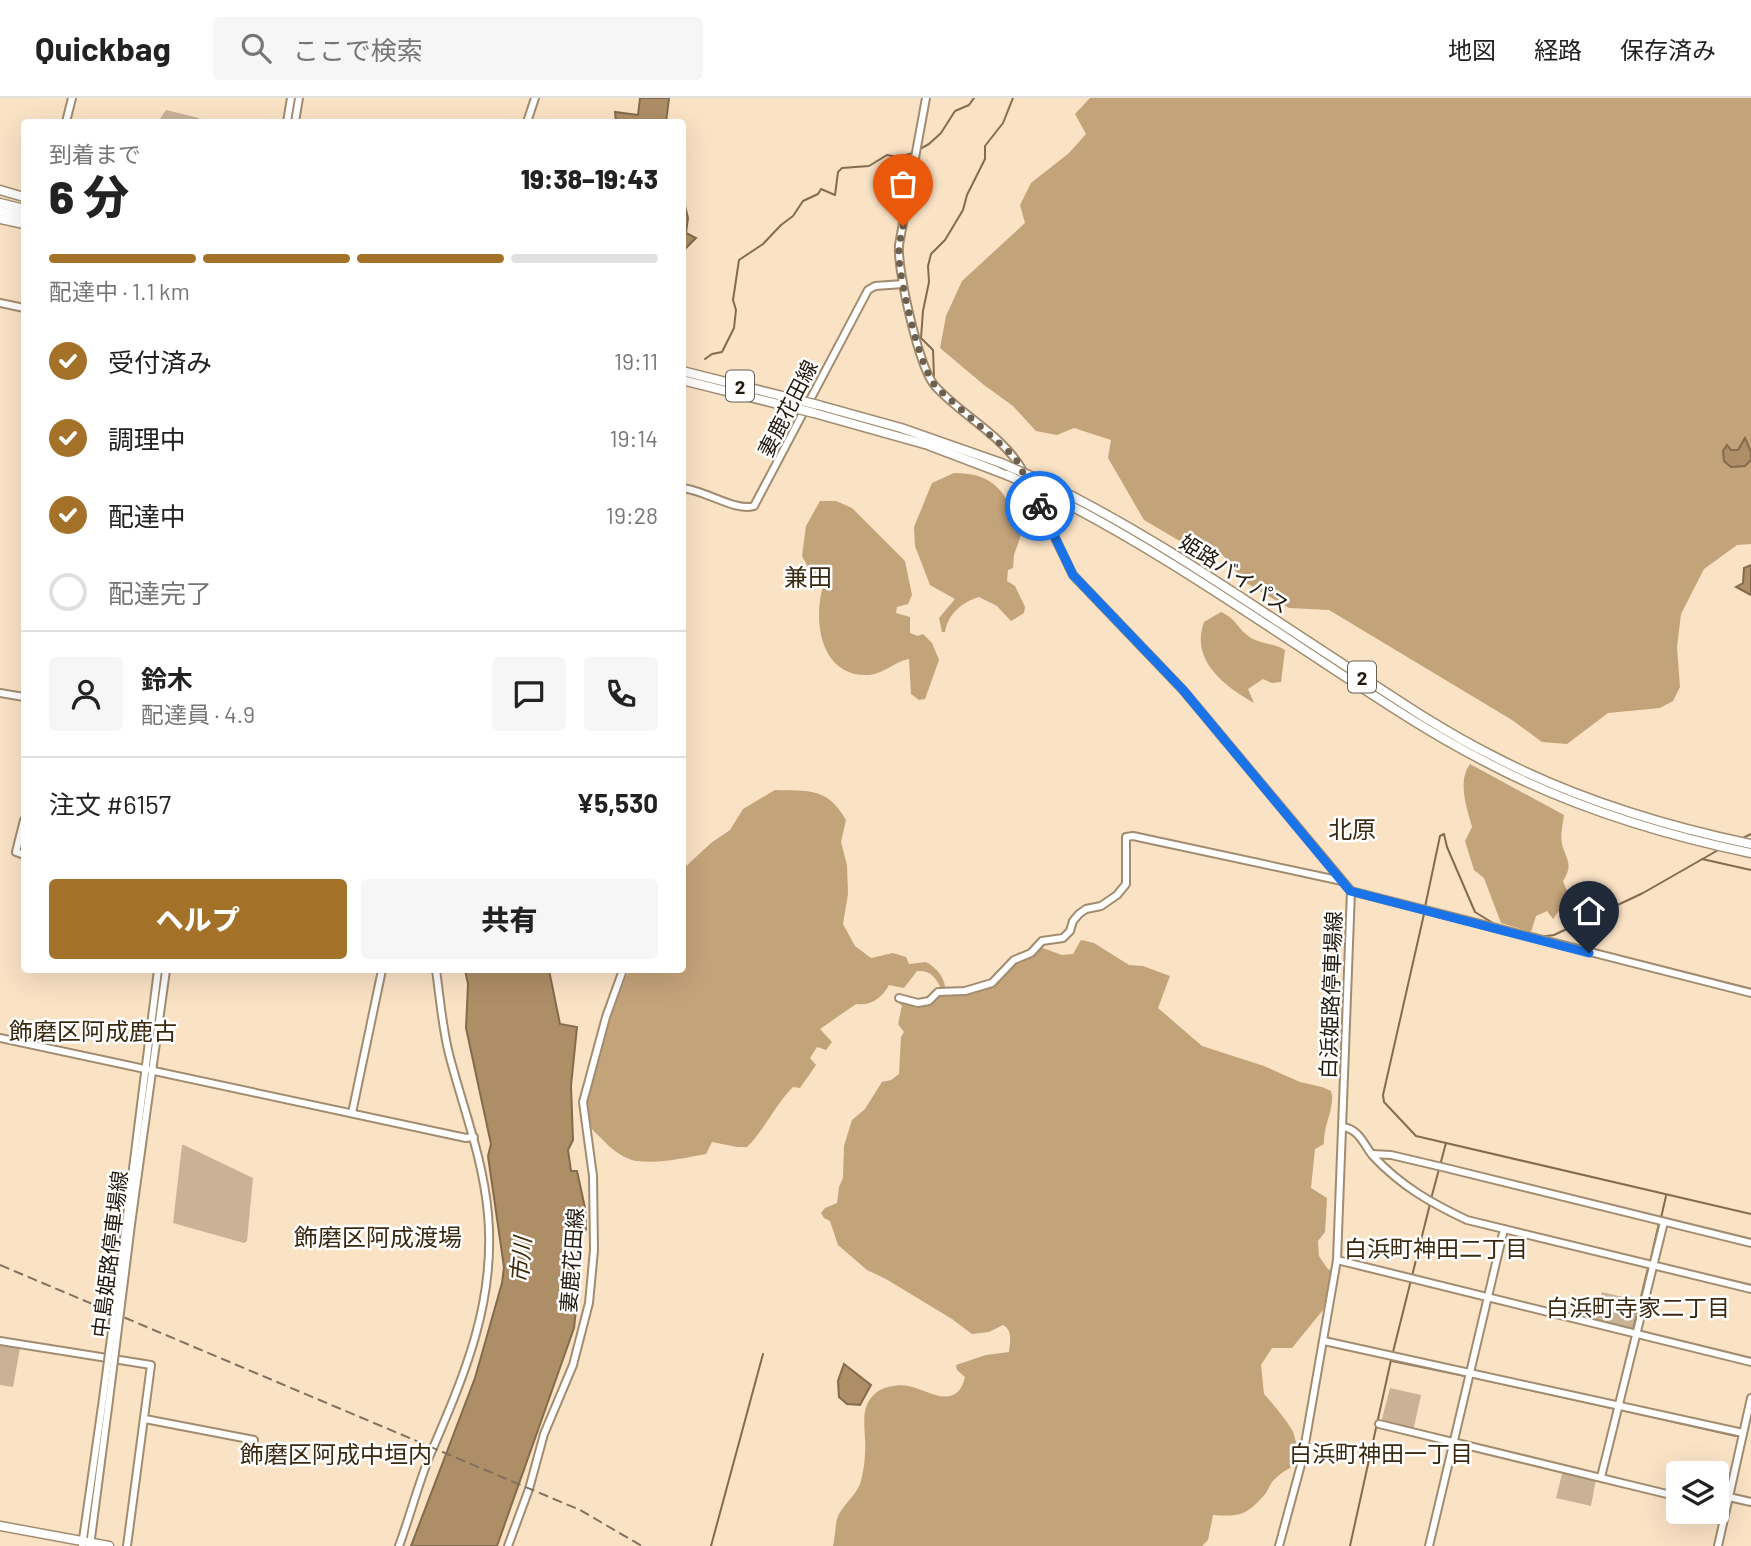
<!DOCTYPE html>
<html lang="ja">
<head>
<meta charset="utf-8">
<style>
	:root { --surface:#fff; --page:#f6f6f6; --text:#222; --muted:#767676; --line:#e0e0e0; --accent:#a37127 }
	body { margin:0; font-family:Barlow,"Noto Sans JP",sans-serif; background:var(--page); color:var(--text); height:100vh; display:flex; flex-direction:column; font-size:26px; white-space:nowrap }
	* { box-sizing:border-box; margin:0 }
	p { font-size:23px; color:var(--muted) }
	.icon { flex:none; width:38px; height:38px; fill:none; stroke:currentColor; stroke-width:2; stroke-linecap:round; stroke-linejoin:round }
	.map { position:relative; flex:1; overflow:hidden }
	.side { position:absolute; left:21px; top:21px; width:665px; height:854px; display:flex; flex-direction:column; background:var(--surface); border-radius:7px; box-shadow:0 7px 28px #0002 }
	.side>* { flex:none }
	.controls { position:absolute; left:1666px; top:1363px; display:grid; gap:14px }
	.controls a { display:grid; place-items:center; width:63px; height:63px; border-radius:7px; background:var(--surface); box-shadow:0 7px 28px #0002; font-size:35px }
	.pin { position:absolute; display:grid; place-items:center; width:60px; height:60px; color:#fff; margin:-72px -30px; border-radius:50% 50% 50% 0; rotate:-45deg; box-shadow:0 0 7px #0007 }
	.pin .icon { rotate:45deg }
	.courier { position:absolute; display:grid; place-items:center; width:70px; height:70px; margin:-35px; border:5px solid #1a73e8; border-radius:50%; background:#fff; color:#222; box-shadow:0 2px 9px #0007 }
	.overview em { font-style:normal; font-weight:800 }
	.overview div { display:flex; flex-direction:column-reverse }
	.overview { display:flex; align-items:center; justify-content:space-between; height:119px; padding:0 28px }
	h1 { font-size:46px; font-weight:800; line-height:52px }
	.bar { display:grid; grid-template-columns:repeat(4,1fr); gap:10px 7px; align-content:center; height:84px; padding:0 28px }
	.bar i { height:9px; border-radius:5px; background:var(--line) }
	.bar .selected { background:var(--accent) }
	.bar p { grid-column:span 4 }
	.line { display:flex; align-items:center; gap:18px; padding:0 28px; border-top:2px solid var(--line) }
	.line div { flex:1 }
	.round { display:grid; place-items:center; flex:none; width:74px; height:74px; border-radius:7px; background:var(--page) }
	ol { padding:0 28px; list-style:none }
	li { display:flex; align-items:center; gap:21px; height:77px }
	li p { margin-inline-start:auto }
	li .icon { padding:7px; border-radius:50%; background:var(--accent); color:#fff; stroke-width:4 }
	li:last-child { color:var(--muted) }
	li i { width:38px; height:38px; border:4px solid var(--line); border-radius:50% }
	.button { display:flex; gap:14px; margin-top:auto; padding:14px 28px }
	.button a { flex:1; height:80px; border-radius:7px; background:var(--accent); color:#fff; font-size:28px; font-weight:800; line-height:80px; text-align:center }
	.button a+a { background:var(--page); color:var(--text) }
	header { display:flex; align-items:center; gap:42px; box-sizing:border-box; height:98px; padding:0 35px; background:var(--surface); border-bottom:2px solid var(--line) }
	header strong { font-size:33px }
	nav { display:flex; gap:38px; margin-inline-start:auto; font-size:24px }
	.search { width:490px; height:63px; background:var(--page); display:flex; align-items:center; gap:18px; box-sizing:border-box; padding:0 24px; border-radius:7px; color:var(--muted); font-size:26px }
	.map>svg:first-child { display:block }
	.green { fill:#c9b296 }
	.forest { fill:#c3a37a }
	.water { fill:#ae8e66; stroke:#846b4c; stroke-width:2 }
	.lines { fill:none; stroke-linecap:round; stroke-linejoin:round }
	.stream { stroke:#846b4c; stroke-width:2 }
	.secondary-casing { stroke:#a18c70; stroke-width:10 }
	.highway-casing { stroke:#a18c70; stroke-width:11 }
	.secondary { stroke:#fff; stroke-width:6 }
	.highway { stroke:#fff; stroke-width:8 }
	.rail { stroke:#80715e; stroke-width:2; stroke-dasharray:10 5; stroke-linecap:butt }
	.secondary-bridge-casing { stroke:#a18c70; stroke-width:10; stroke-linecap:butt }
	.highway-bridge-casing { stroke:#a18c70; stroke-width:11; stroke-linecap:butt }
	.secondary-bridge { stroke:#fff; stroke-width:6 }
	.highway-bridge { stroke:#fff; stroke-width:8 }
	.done { stroke:#6e604f; stroke-width:7; stroke-dasharray:0 12.6 }
	.route { stroke:#1a73e8; stroke-width:9 }
	.labels { text-anchor:middle; dominant-baseline:central; stroke-width:5; stroke-linejoin:round; paint-order:stroke }
	.shield { fill:#fff; stroke:#645f57; stroke-width:2 }
	.shield-label { font-size:19px; font-weight:bold; fill:#221a0f }
	.street-label { font-size:21px; fill:#221a0f; stroke:#fff }
	.neighbourhood-label { font-size:23px; fill:#3b2910; stroke:#fff }
	.water-label { font-size:23px; font-style:italic; fill:#402a07; stroke:#fff }
	.quarter-label { font-size:24px; fill:#3b2910; stroke:#fff }
</style>
</head>
<body>
<header>
<strong>Quickbag</strong>
<div class="search"><svg class="icon" aria-label="search" viewBox="0 0 24 24"><circle cx="10" cy="10" r="6"/><path d="M15 15l6 6"/></svg>ここで検索</div>
<nav><a>地図</a><a>経路</a><a>保存済み</a></nav>
</header>
<div class="map">
<svg width="1751" height="1448" viewBox="0 0 1751 1448">
	<rect width="100%" height="100%" fill="#fae2c5"/>
	<g class="green">
		<polygon points="166,12 199,20 198,24 158,24"/>
		<polygon points="182,1047 184,1047 253,1080 247,1143 244,1145 173,1125"/>
		<polygon points="1602,1194 1639,1203 1632,1231 1595,1223"/>
		<polygon points="0,1247 20,1250 13,1289 0,1287"/>
		<polygon points="1390,1290 1421,1297 1414,1329 1411,1331 1384,1324 1382,1321"/>
		<polygon points="1563,1372 1596,1381 1591,1408 1556,1400"/>
	</g>
	<g class="forest">
		<polygon points="1090,0 1751,0 1751,446 1737,447 1704,471 1681,516 1677,549 1680,589 1673,603 1660,610 1608,615 1567,646 1542,644 1512,622 1329,512 1289,510 1241,482 1231,466 1216,450 1190,449 1144,422 1108,360 1111,342 1074,330 1057,337 1036,333 1013,308 984,287 940,250 946,218 962,183 1025,125 1020,107 1031,85 1069,55 1086,36 1075,16"/>
		<path d="M954,375C1000,375 1008,400 1021,437L1014,457L1013,470L1008,472L1007,483L1015,488L1025,509L1024,515L1011,523L997,508L979,499C962,504 948,516 945,534H942L939,520L955,501L930,487L915,448L914,429L932,385Z"/>
		<path d="M820,403H836L852,410L905,463L912,497L908,506L897,509L896,515L910,519V535L918,538L923,536L932,545L939,562L925,601L919,602L911,596L909,561C895,563 884,576 869,577C823,580 813,528 822,492C823,488 827,483 829,478L827,471L823,469L813,478L802,458L806,428Z"/>
		<path d="M1221,514C1236,521 1236,528 1247,537C1257,546 1274,545 1285,552L1281,584L1272,585L1263,581L1248,591L1254,605C1224,588 1190,562 1204,524Z"/>
		<path d="M1470,666L1564,717C1563,726 1560,736 1562,746C1566,762 1574,766 1563,783L1569,798L1553,821L1547,813L1536,818L1531,834L1501,825L1484,780L1474,772L1465,743L1472,729C1467,710 1457,684 1470,666Z"/>
		<path d="M775,692C809,693 827,689 846,722L841,744L847,767L848,796L843,826L855,848L871,860L893,855L906,859L909,866L926,864C935,869 944,878 945,889L941,890C935,879 931,872 917,873L904,890L889,887C882,900 871,908 856,906L820,931L832,944L826,952L817,949L810,960L816,967L800,990L793,989C775,1007 765,1031 747,1049H737L712,1044L706,1056C684,1060 659,1066 636,1063C625,1061 612,1052 605,1044C600,1039 593,1033 590,1028C576,997 616,903 629,872H682L683,771L711,745L730,732L743,711Z"/>
		<path d="M1081,842L1094,845L1129,867L1143,868L1170,878L1158,910L1202,948L1264,968L1300,984L1322,989L1331,993C1336,1008 1323,1027 1324,1046L1315,1051L1311,1090L1327,1100L1325,1134L1318,1143L1319,1158L1327,1170L1332,1174L1323,1212L1292,1250H1272L1261,1267L1264,1296C1274,1307 1284,1319 1292,1332C1295,1337 1295,1345 1300,1353C1292,1375 1289,1367 1275,1381C1271,1384 1269,1390 1266,1395C1247,1417 1241,1419 1213,1417L1208,1442L1202,1448H833C835,1440 835,1430 837,1421C841,1408 855,1399 860,1386C863,1377 865,1363 865,1354C867,1333 857,1309 877,1294C883,1289 900,1286 908,1288C928,1292 957,1314 965,1279L957,1272L956,1267L986,1257L1009,1254C1010,1243 1013,1233 1003,1227L989,1234L972,1236L952,1221L886,1181L867,1172L838,1147L830,1123L824,1120L821,1115L825,1110L837,1105L839,1089L843,1080L844,1048L852,1022L865,1011L882,984L891,982L899,976L901,939L904,934L898,926L902,908L897,903L921,908L931,905L938,898L948,895H972L981,891L1015,863L1040,849L1062,857L1073,856Z"/>
	</g>
	<g class="water">
		<polygon points="640,0 669,0 666,24 616,24 615,14 638,17"/>
		<polygon points="683,100 688,120 686,135 696,140 683,153"/>
		<polygon points="1745,340 1751,354 1751,362 1745,368 1731,369 1724,363 1723,353 1727,347 1731,352 1738,352"/>
		<polygon points="1751,467 1751,497 1736,489 1743,485 1744,470"/>
		<polygon points="465,872 549,872 560,926 577,929 571,988 573,1042 568,1052 571,1073 577,1073 585,1110 586,1132 573,1146 578,1150 578,1159 573,1173 578,1194 574,1230 497,1448 411,1448 475,1280 502,1185 504,1169 488,1058 491,1046 466,930 468,886"/>
		<polygon points="844,1266 871,1287 860,1307 847,1306 839,1299 838,1283"/>
	</g>
	<g class="lines">
		<g class="stream">
			<polyline points="918,52 929,46 941,35 955,13 969,7 974,0"/>
			<polyline points="705,261 712,256 722,254 734,230 736,212 733,202 739,162 763,146 781,127 793,118 803,103 818,96 821,91 835,97 838,74 842,70 869,68 887,57 898,59 913,55"/>
			<polyline points="934,279 933,252 921,240 923,213 929,184 928,168 931,156 945,142 963,112 967,97 985,61 985,48 1003,25 1013,0"/>
			<polyline points="1741,741 1751,736"/>
			<polyline points="1702,761 1751,772"/>
			<polyline points="1425,809 1440,738 1444,736 1447,749 1475,814 1496,827"/>
			<polyline points="1424,816 1383,997 1384,1004 1416,1038 1751,1116"/>
			<polyline points="1540,839 1554,837 1643,795 1720,751"/>
			<polyline points="1552,841 1751,891"/>
			<polyline points="1431,1101 1446,1045"/>
			<polyline points="1661,1120 1666,1098"/>
			<polyline points="1650,1164 1659,1125"/>
			<polyline points="1633,1232 1648,1170"/>
			<polyline points="1392,1263 1465,1278"/>
			<polyline points="1471,1279 1616,1311"/>
			<polyline points="1616,1304 1632,1238"/>
			<polyline points="1621,1312 1736,1338"/>
			<polyline points="711,1448 763,1256"/>
			<polyline points="1350,1448 1391,1262 1430,1106"/>
		</g>
		<defs>
			<g id="secondary">
				<path d="M926,0L899,147C897,172 919,270 935,288C963,319 1004,337 1024,375"/>
				<polyline points="66,24 72,0"/>
				<polyline points="287,24 291,0"/>
				<polyline points="295,24 299,0"/>
				<polyline points="527,24 535,0"/>
				<polyline points="0,205 24,210"/>
				<polyline points="1030,388 1073,477 1183,592 1351,793 1337,1162 1302,1363 1279,1448"/>
				<path d="M682,390C705,392 736,414 754,408L868,192L875,188L903,186"/>
				<polyline points="0,595 24,599"/>
				<polyline points="24,722 16,754 24,757"/>
				<polyline points="1351,793 1751,895"/>
				<polyline points="899,900 918,905 929,903 938,894 965,893 992,885 1014,862 1031,855 1042,843 1063,840 1070,833 1073,823 1079,816 1086,811 1101,808 1117,797 1126,786 1126,739 1133,738 1342,783"/>
				<polyline points="0,940 466,1040 474,1039"/>
				<polyline points="352,1015 382,872"/>
				<path d="M1343,1029C1359,1031 1364,1047 1373,1058C1401,1088 1431,1105 1467,1122L1751,1191"/>
				<polyline points="1372,1056 1391,1057 1442,1069 1751,1145"/>
				<polyline points="127,1118 158,872"/>
				<polyline points="132,1119 166,872"/>
				<polyline points="1337,1162 1751,1264"/>
				<polyline points="0,1243 151,1267 127,1448"/>
				<polyline points="1324,1243 1743,1335"/>
				<polyline points="145,1321 254,1342"/>
				<polyline points="1379,1326 1671,1397"/>
				<polyline points="1601,1379 1664,1124"/>
				<polyline points="1729,1399 1751,1404"/>
				<polyline points="82,1448 103,1301"/>
				<polyline points="90,1448 109,1302"/>
				<path d="M399,1448C410,1418 418,1387 430,1357C464,1278 496,1205 488,1116C483,1060 463,1010 449,956C442,928 440,900 436,872"/>
				<polyline points="508,1448 529,1391 544,1336 573,1267 589,1205 594,1152 593,1078 583,1004 606,919 623,872"/>
				<polyline points="1429,1448 1504,1131"/>
				<polyline points="1718,1448 1751,1300"/>
			</g>
			<g id="highway">
				<polyline points="0,92 24,99"/>
				<polyline points="0,105 24,111"/>
				<polyline points="0,113 24,119"/>
				<polyline points="0,121 24,126"/>
				<polyline points="682,273 798,302"/>
				<polyline points="682,282 794,310"/>
				<polyline points="818,307 901,330 1001,365"/>
				<polyline points="814,315 928,347 1007,377"/>
				<path d="M1033,379C1147,432 1249,506 1355,574C1399,603 1443,633 1491,657C1573,700 1660,727 1751,746"/>
				<path d="M1038,391C1144,443 1242,511 1341,576C1388,607 1435,638 1486,664C1569,708 1659,736 1751,755"/>
				<polyline points="0,1428 109,1448"/>
			</g>
		</defs>
		<use href="#secondary" class="secondary-casing"/>
		<use href="#highway" class="highway-casing"/>
		<use href="#secondary" class="secondary"/>
		<use href="#highway" class="highway"/>
		<polyline class="rail" points="0,1167 580,1412 642,1448"/>
		<defs>
			<g id="secondary-bridge">
				<polyline points="103,1301 127,1118"/>
				<polyline points="109,1302 132,1119"/>
			</g>
			<g id="highway-bridge">
				<polyline points="798,302 818,307"/>
				<polyline points="794,310 814,315"/>
				<polyline points="1001,365 1033,379"/>
				<polyline points="1007,377 1038,391"/>
			</g>
		</defs>
		<use href="#secondary-bridge" class="secondary-bridge-casing"/>
		<use href="#highway-bridge" class="highway-bridge-casing"/>
		<use href="#secondary-bridge" class="secondary-bridge"/>
		<use href="#highway-bridge" class="highway-bridge"/>
	</g>
	<g class="lines">
		<path class="done" d="M903,128C901,138 898,149 899,160C901,187 920,273 937,290L1015,359L1040,408"/>
		<polyline class="route" points="1040,408 1073,477 1183,592 1350,793 1589,855"/>
	</g>
	<g class="labels">
		<g class="shield">
			<rect x="726" y="272.5" width="28" height="31" rx="5"/>
			<rect x="1348" y="563.5" width="28" height="31" rx="5"/>
		</g>
		<g class="shield-label">
			<text x="740" y="288">2</text>
			<text x="1362" y="579">2</text>
		</g>
		<g class="street-label">
			<text transform="translate(787 310) rotate(-63)">妻鹿花田線</text>
			<text transform="translate(1235 475) rotate(33)">姫路バイパス</text>
			<text transform="translate(1330 897) rotate(-88)">白浜姫路停車場線</text>
			<text transform="translate(109 1156) rotate(-83)">中島姫路停車場線</text>
			<text transform="translate(571 1162) rotate(-86)">妻鹿花田線</text>
		</g>
		<g class="neighbourhood-label">
			<text x="1436" y="1150">白浜町神田二丁目</text>
			<text x="1638" y="1209">白浜町寺家二丁目</text>
			<text x="1381" y="1355">白浜町神田一丁目</text>
		</g>
		<g class="water-label">
			<text transform="translate(520 1162) rotate(-85)">市川</text>
		</g>
		<g class="quarter-label">
			<text x="808" y="478">兼田</text>
			<text x="1352" y="730">北原</text>
			<text x="93" y="932">飾磨区阿成鹿古</text>
			<text x="378" y="1138">飾磨区阿成渡場</text>
			<text x="336" y="1355">飾磨区阿成中垣内</text>
		</g>
	</g>
</svg>
<div class="controls">
<a><svg class="icon" aria-label="layers" viewBox="0 0 24 24"><path d="M12 4l9 5-9 5-9-5zM3 14l9 5 9-5"/></svg></a>
</div>
<div class="pin" style="left:903px;top:128px;background:#ea580c"><svg class="icon" aria-label="bag" viewBox="0 0 24 24"><path d="M5 8h14l-1 12H6zM9 8a3 3 0 0 1 6 0"/></svg></div>
<div class="pin" style="left:1589px;top:855px;background:#1f2937"><svg class="icon" aria-label="home" viewBox="0 0 24 24"><path d="M3 11l9-7 9 7M6 9v11h12V9"/></svg></div>
<div class="courier" style="left:1040px;top:408px"><svg class="icon" aria-label="bike" viewBox="0 0 24 24"><circle cx="6" cy="16" r="4"/><circle cx="18" cy="16" r="4"/><path d="M6 16l4-8h5l3 8M10 8l3 8H6M13 5h3"/></svg></div>
<section class="side">
<div class="overview"><div><h1>6 分</h1><p>到着まで</p></div><em>19:38–19:43</em></div>
<div class="bar"><i class="selected"></i><i class="selected"></i><i class="selected"></i><i></i><p>配達中 · 1.1 km</p></div>
<ol>
<li><svg class="icon" aria-label="check" viewBox="0 0 24 24"><path d="M5 12l5 5 9-10"/></svg>受付済み<p>19:11</p></li>
<li><svg class="icon" aria-label="check" viewBox="0 0 24 24"><path d="M5 12l5 5 9-10"/></svg>調理中<p>19:14</p></li>
<li><svg class="icon" aria-label="check" viewBox="0 0 24 24"><path d="M5 12l5 5 9-10"/></svg>配達中<p>19:28</p></li>
<li><i></i>配達完了</li>
</ol>
<div class="line" style="height:126px"><a class="round"><svg class="icon" aria-label="person" viewBox="0 0 24 24"><circle cx="12" cy="8" r="4"/><path d="M4 21q1-7 8-7t8 7"/></svg></a><div><b>鈴木</b><p>配達員 · 4.9</p></div><a class="round"><svg class="icon" aria-label="chat" viewBox="0 0 24 24"><path d="M4 5h16v11H9l-5 4z"/></svg></a><a class="round"><svg class="icon" aria-label="phone" viewBox="0 0 24 24"><path d="M5 4h4l2 5-3 2q2 4 5 5l2-3 5 2v4C11 20 4 13 5 4z"/></svg></a></div>
<div class="line" style="height:91px"><div>注文 #6157</div><b>¥5,530</b></div>
<div class="button"><a>ヘルプ</a><a>共有</a></div>
</section>
</div>
</body>
</html>
